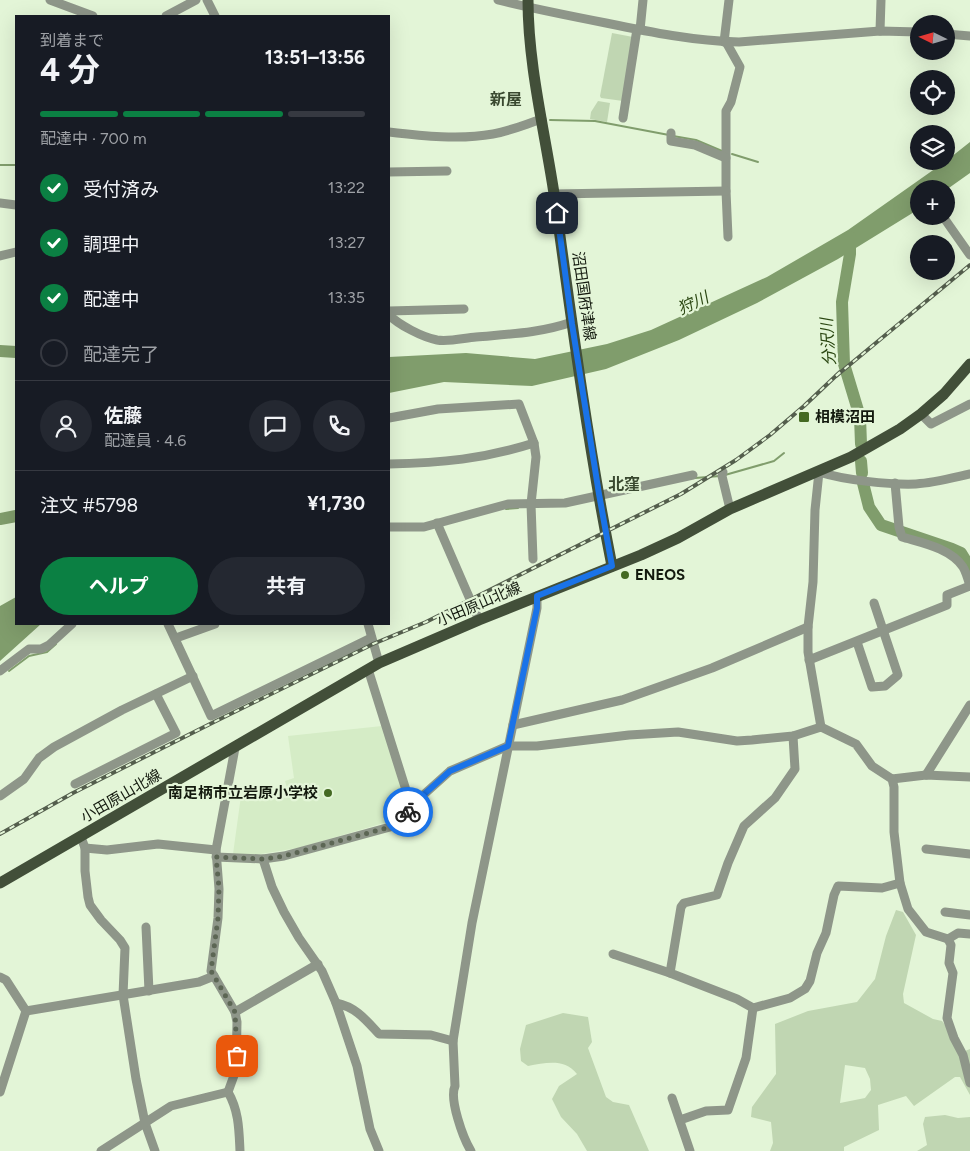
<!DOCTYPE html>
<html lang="ja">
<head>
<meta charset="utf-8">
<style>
	:root { --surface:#171b24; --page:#242831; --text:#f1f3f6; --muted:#9ea1a6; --line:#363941; --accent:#0b8043 }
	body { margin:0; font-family:Figtree,"Noto Sans JP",sans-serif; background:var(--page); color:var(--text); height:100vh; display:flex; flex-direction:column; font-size:19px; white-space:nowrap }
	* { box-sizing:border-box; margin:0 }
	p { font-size:16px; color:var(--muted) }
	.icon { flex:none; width:28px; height:28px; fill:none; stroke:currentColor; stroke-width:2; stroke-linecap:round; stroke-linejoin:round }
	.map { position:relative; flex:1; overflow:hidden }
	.sheet { position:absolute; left:15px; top:15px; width:375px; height:610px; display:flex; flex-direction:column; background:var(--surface); border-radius:0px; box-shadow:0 5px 20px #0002 }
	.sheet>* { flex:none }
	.needle { width:32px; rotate:275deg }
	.tools { position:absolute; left:910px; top:15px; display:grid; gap:10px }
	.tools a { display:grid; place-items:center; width:45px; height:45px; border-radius:50%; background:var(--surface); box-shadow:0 5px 20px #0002; font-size:25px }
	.pin { position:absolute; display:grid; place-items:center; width:42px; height:42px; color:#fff; margin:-21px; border-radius:10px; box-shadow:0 2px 8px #0006 }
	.courier { position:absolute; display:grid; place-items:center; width:50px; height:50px; margin:-25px; border:4px solid #1a73e8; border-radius:50%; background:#fff; color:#222; box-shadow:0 1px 6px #0007 }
	.headline em { font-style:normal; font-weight:700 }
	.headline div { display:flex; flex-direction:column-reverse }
	.headline { display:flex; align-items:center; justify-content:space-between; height:85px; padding:0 25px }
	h1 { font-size:32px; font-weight:700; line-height:38px }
	.bar { display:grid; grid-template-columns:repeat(4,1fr); gap:8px 5px; align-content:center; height:60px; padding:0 25px }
	.bar i { height:6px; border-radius:4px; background:var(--line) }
	.bar .selected { background:var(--accent) }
	.bar p { grid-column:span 4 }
	.line { display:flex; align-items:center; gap:12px; padding:0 25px; border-top:1px solid var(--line) }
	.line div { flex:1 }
	.round { display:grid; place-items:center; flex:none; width:52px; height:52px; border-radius:26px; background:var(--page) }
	ol { padding:0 25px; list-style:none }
	li { display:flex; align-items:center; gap:15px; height:55px }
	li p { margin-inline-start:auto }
	li .icon { padding:5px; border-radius:50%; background:var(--accent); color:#fff; stroke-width:4 }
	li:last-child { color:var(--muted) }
	li i { width:28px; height:28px; border:2px solid var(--line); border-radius:50% }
	.cta { display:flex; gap:10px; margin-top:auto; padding:10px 25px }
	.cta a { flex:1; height:58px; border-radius:30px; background:var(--accent); color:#fff; font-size:20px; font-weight:700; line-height:58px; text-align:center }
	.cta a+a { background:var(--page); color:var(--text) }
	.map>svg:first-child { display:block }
	.built { fill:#d5ecc6 }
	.green { fill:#c0d6b2; fill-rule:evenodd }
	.water { fill:#809d6c }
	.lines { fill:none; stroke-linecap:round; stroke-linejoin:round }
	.stream { stroke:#809d6c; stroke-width:2 }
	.river { stroke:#809d6c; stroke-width:12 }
	.minor { stroke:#8e9689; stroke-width:9 }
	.major { stroke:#424f39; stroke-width:11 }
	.rail-casing { stroke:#545e4d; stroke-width:4 }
	.rail { stroke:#e3f5d7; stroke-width:2; stroke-dasharray:5.5; stroke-linecap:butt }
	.done { stroke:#5c6654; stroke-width:5; stroke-dasharray:0 9 }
	.route { stroke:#1a73e8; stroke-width:6 }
	.poi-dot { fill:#446922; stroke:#e3f5d7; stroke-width:2 }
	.labels { text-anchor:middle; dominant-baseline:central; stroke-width:4.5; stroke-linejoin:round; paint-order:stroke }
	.street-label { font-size:15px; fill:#13190e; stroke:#e3f5d7 }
	.poi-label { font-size:15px; font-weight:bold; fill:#13190e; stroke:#e3f5d7; text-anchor:start }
	.neighbourhood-label { font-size:16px; font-weight:bold; fill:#3a4930; stroke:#e3f5d7 }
	.water-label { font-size:16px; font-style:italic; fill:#2a4611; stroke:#e3f5d7 }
</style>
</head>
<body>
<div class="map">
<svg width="970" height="1151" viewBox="0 0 970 1151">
	<rect width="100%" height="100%" fill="#e3f5d7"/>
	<polygon class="built" points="382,726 407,804 401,818 298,848 254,855 233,854 241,796 276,787 277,790 287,788 285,781 294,778 288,736"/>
	<g class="green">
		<polygon points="612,33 633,37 623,101 601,98 600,96"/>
		<polygon points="598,101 610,103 607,122 590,119 591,112"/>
		<path d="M896,910L903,912L916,935L903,994L904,1003L933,1019L942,1021L965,1051L970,1049V1095L960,1077H955L914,1106L906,1096L878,1105L879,1130L844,1147V1151H770L773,1143L771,1122L751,1117L752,1107L776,1074L775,1024L808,1011L857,1002L875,979L886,936ZM845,1065L865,1068L870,1079L871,1090L865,1098L840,1103Z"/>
		<path d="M563,1013L588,1017L592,1042L588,1048L606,1097L613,1102L629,1105L649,1151H587L577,1134L561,1117L552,1099L559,1086L577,1074C564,1058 546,1063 528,1066L521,1061L520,1049L526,1025Z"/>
		<polygon points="945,1115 958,1118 970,1117 970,1151 917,1151 927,1145 923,1124 925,1117"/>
	</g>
	<g class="water">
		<polygon points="970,142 970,173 946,190 946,189 919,189 919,209 838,259 757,303 679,340 606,369 532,386 444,382 389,393 389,357 466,353 535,359 607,344 651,330 767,277 848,230 946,161"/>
		<polygon points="16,597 16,624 41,624 0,661 0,606"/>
	</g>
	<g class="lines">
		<g class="stream">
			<polyline points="550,120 595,121 669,135"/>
			<polyline points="673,136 696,140 722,151"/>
			<polyline points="732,154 758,162"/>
			<polyline points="0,165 16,165"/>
			<polyline points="725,475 774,461 784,453"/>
			<polyline points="695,478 720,476"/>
			<polyline points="506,509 518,508"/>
			<polyline points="9,671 29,656 47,652 56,644"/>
		</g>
		<g class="river">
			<polyline points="850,237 850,254 842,302 844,364 860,417 861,444"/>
			<polyline points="0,351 16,352"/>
			<polyline points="861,461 862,473"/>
			<polyline points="863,483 869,507 881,525 952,549 961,553 970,568"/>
			<polyline points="0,519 16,516"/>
		</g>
		<g class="minor">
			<polyline points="50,0 93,16"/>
			<polyline points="207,0 215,16"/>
			<path d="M498,0C534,9 570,16 606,23C650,32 694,41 739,42L880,31L919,32"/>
			<polyline points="166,16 196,0"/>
			<polyline points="640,30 643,0"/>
			<polyline points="880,31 881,0"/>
			<polyline points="946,34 970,36"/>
			<polyline points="724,42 729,0"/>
			<polyline points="726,42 740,67 731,102 726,111 726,191 728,237"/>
			<polyline points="623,118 637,29"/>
			<path d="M389,132C423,136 460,140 493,134C510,131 526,124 542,119"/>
			<polyline points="671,133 671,141 695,145 726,158"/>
			<polyline points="389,172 447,171"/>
			<polyline points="554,194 726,191"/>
			<polyline points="0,203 16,205"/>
			<polyline points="944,218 970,255"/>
			<polyline points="0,256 16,252"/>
			<polyline points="389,311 464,309"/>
			<path d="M389,315C399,325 422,337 437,340C449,342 464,338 476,337C509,334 541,333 572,322"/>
			<polyline points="921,414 931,424 970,404"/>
			<path d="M389,418L438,409L519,404L534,443C484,459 441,463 389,464"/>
			<polyline points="723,472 722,476 730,509"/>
			<path d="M895,483L899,527L902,537C922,543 950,548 963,567C966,572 968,579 970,586"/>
			<polyline points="437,523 479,620"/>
			<polyline points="389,527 424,527 508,504 565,503 693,475"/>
			<polyline points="533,559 531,504 536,457 534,443"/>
			<polyline points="168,624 211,716 371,638"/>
			<polyline points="368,624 379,663"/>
			<polyline points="176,638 215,624"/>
			<polyline points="857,642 872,687 885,686 898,675 874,603"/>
			<polyline points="809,660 947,605 947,595 970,586"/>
			<polyline points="368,669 411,806"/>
			<polyline points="0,671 29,649 41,649 49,645 72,624"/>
			<polyline points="513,725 622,700 712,668 808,627"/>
			<path d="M821,727L808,652V627L813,582L815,510L819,472C844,480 890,485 916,484C934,483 952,478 970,474"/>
			<polyline points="793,736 795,769 775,798 744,826 728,863 717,895 684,903 681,907 670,973 737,999 753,1008 790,998 805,989 810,981 817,953 826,933 834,895 838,886 882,888 900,883"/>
			<path d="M235,748L216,850L219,889L218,918L211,971L235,1012L237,1022L236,1070L228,1092C239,1111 239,1130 240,1151"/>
			<polyline points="926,775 970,705"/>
			<polyline points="892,779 926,775 970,777"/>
			<polyline points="75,784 176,733 156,694"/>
			<polyline points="0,796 24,779 39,758 54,747 122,710 193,676"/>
			<polyline points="81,837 85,848 85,871 88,897 90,905 101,920 120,940 125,948 123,995 136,1079 145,1123 155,1151"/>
			<polyline points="85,848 107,850 158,844 216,850"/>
			<polyline points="926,849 970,854"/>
			<polyline points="216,857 263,859 284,856 401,824 411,806 450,771 508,746 537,746 629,735 678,732 737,741 752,740 793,736 821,727 856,744 872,766 892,779 894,787 894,832 900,883 908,909 926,932 948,939"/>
			<polyline points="263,859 272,887 284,912 299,938 322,971 336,1003 357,1066 370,1129 379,1151"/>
			<polyline points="945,912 970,915"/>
			<polyline points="146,927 149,991"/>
			<polyline points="948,939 951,945 949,963 953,973 947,1018 954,1038 963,1055 970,1083"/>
			<polyline points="948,939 958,933 970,934"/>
			<polyline points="613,954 670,973"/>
			<polyline points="0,977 6,980 26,1011 0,1092"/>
			<path d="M336,1003C356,1007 366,1020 379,1034L431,1035L453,1041"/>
			<polyline points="26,1011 199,982 214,976"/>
			<polyline points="235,1012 318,964"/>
			<polyline points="672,1098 690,1151"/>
			<polyline points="680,1120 706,1111 728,1110 746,1058 753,1008"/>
			<polyline points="101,1151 171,1106 228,1092"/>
			<path d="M471,1151C463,1138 449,1099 455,1086L453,1041L472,923L537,608V596"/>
		</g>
		<g class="major">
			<path d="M528,0C528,71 548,144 557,214C573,332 589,450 612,566"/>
			<polyline points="0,883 379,663 479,620 641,555 678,538 730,509 851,457 900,429 921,414 944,394 970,364"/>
		</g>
		<defs>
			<g id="rail">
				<polyline points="836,376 970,265"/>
				<polyline points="0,834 73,793 214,722 373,644 426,622 681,494 736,460 770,435 804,406 840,372"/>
			</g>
		</defs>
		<use href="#rail" class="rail-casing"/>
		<use href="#rail" class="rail"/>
	</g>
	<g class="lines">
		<polyline class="done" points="237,1056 235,1012 211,971 218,918 219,888 216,857 263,859 284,856 401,824 408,812"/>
		<polyline class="route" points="408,812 411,806 450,771 508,746 537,608 537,596 612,566 599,494 572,324 557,213"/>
	</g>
	<g class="poi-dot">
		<rect x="798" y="411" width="12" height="12" rx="2.5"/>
		<circle cx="625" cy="575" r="5"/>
		<circle cx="328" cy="793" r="5"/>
	</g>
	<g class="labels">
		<g class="street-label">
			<text transform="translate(584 296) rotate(82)">沼田国府津線</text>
			<text transform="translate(479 604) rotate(-23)">小田原山北線</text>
			<text transform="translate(121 796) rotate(-30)">小田原山北線</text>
		</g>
		<g class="poi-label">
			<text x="815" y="417">相模沼田</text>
			<text x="635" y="575">ENEOS</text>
			<text x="318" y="793" text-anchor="end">南足柄市立岩原小学校</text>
		</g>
		<g class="neighbourhood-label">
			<text x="506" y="99">新屋</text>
			<text x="624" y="484">北窪</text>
		</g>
		<g class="water-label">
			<text transform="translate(693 303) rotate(-25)">狩川</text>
			<text transform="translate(828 342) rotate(-94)">分沢川</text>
		</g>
	</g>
</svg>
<div class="tools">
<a><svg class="needle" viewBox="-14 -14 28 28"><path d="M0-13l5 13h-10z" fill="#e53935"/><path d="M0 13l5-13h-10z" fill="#9ea1a6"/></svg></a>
<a><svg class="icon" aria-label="locate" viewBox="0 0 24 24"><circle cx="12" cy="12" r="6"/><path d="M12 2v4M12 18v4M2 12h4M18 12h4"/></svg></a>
<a><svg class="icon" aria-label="layers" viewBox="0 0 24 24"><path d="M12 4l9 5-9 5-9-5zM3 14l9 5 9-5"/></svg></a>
<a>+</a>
<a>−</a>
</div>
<div class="pin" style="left:237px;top:1056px;background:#ea580c"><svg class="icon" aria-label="bag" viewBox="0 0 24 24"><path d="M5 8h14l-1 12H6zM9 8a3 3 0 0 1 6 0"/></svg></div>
<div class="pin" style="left:557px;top:213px;background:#1f2937"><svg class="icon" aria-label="home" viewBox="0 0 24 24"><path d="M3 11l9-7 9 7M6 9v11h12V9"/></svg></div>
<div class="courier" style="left:408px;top:812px"><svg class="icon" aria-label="bike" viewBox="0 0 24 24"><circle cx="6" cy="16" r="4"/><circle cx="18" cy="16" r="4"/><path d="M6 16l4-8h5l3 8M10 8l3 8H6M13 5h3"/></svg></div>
<section class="sheet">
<div class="headline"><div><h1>4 分</h1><p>到着まで</p></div><em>13:51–13:56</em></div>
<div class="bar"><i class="selected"></i><i class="selected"></i><i class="selected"></i><i></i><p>配達中 · 700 m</p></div>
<ol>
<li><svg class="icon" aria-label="check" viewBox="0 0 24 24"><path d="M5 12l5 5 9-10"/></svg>受付済み<p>13:22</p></li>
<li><svg class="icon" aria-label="check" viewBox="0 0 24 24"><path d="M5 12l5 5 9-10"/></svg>調理中<p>13:27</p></li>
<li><svg class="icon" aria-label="check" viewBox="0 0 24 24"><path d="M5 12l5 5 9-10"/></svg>配達中<p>13:35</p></li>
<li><i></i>配達完了</li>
</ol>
<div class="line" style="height:90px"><a class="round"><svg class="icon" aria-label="person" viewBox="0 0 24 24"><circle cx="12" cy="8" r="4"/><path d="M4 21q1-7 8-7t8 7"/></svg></a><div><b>佐藤</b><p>配達員 · 4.6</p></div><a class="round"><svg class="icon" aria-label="chat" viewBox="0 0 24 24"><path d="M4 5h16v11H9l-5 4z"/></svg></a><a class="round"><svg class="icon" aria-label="phone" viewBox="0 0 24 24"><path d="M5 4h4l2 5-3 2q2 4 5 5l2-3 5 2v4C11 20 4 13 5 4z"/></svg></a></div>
<div class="line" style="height:65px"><div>注文 #5798</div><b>¥1,730</b></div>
<div class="cta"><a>ヘルプ</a><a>共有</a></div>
</section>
</div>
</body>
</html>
